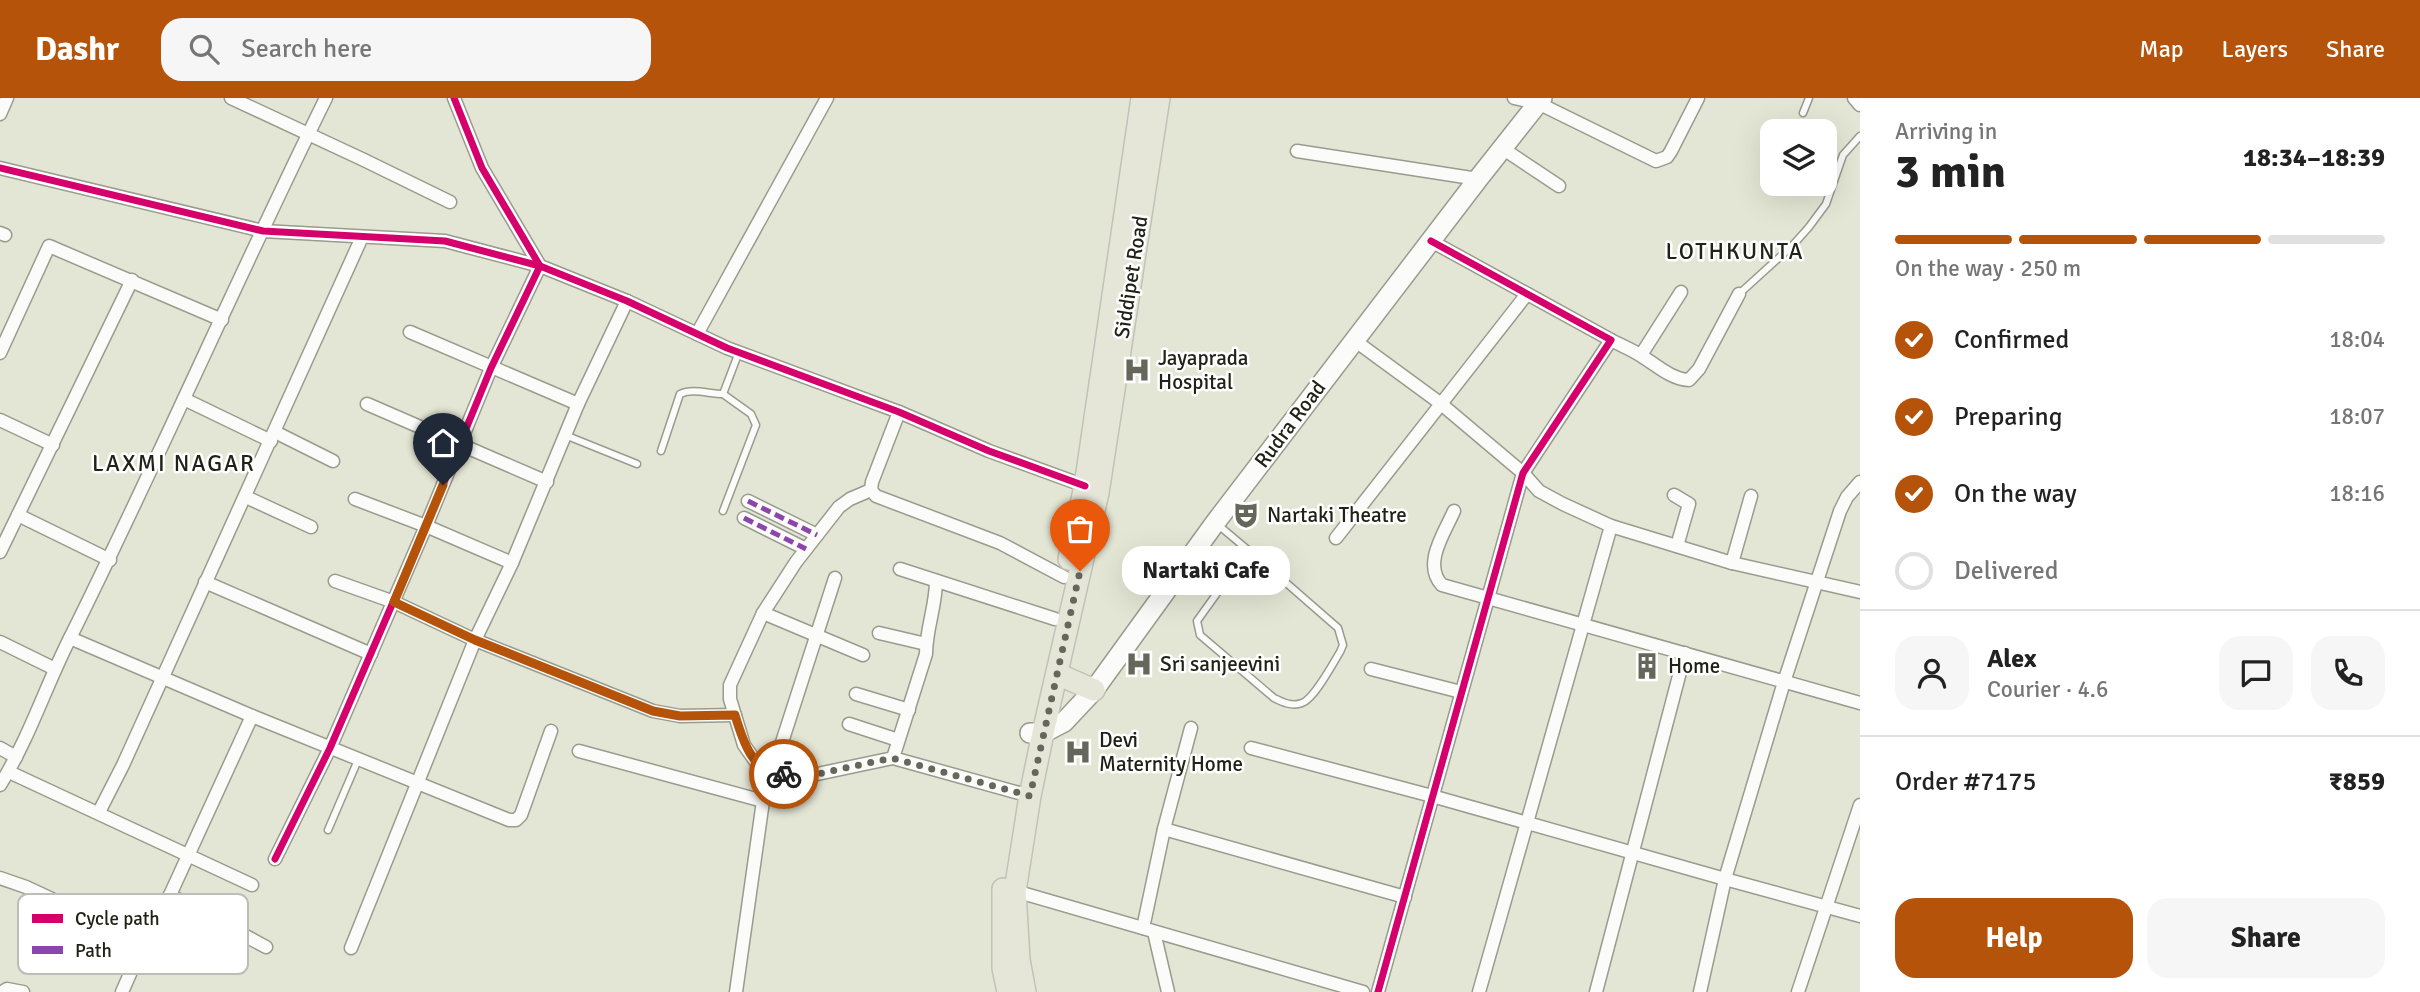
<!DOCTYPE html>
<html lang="en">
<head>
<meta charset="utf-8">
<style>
	:root { --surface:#fff; --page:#f6f6f6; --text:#222; --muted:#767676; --line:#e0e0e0; --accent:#b45309 }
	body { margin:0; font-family:Signika,sans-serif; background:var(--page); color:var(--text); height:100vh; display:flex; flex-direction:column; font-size:26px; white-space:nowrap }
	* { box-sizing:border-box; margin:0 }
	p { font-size:23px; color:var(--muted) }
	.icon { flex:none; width:38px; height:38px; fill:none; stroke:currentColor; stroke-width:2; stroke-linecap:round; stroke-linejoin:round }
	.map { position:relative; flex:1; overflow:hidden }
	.side { display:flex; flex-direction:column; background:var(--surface); width:560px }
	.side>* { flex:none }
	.buttons { position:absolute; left:1760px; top:21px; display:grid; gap:14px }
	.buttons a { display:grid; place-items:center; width:77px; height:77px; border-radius:14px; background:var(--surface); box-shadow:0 7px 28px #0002; font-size:35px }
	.pin { position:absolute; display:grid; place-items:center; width:60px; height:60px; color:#fff; margin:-72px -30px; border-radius:50% 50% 50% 0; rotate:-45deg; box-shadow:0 0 7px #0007 }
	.pin .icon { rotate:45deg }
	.courier { position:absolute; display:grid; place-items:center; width:70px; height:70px; margin:-35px; border:5px solid #b45309; border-radius:50%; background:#fff; color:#222; box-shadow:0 2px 9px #0007 }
	.bubble { position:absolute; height:49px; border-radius:21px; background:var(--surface); box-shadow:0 7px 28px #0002; font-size:23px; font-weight:800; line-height:49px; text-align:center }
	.headline em { font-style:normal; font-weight:800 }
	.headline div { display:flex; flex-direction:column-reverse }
	.headline { display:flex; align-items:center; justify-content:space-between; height:119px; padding:0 35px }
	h1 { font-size:46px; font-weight:800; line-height:52px }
	.bar { display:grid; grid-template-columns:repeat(4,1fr); gap:10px 7px; align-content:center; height:84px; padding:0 35px }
	.bar i { height:9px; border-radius:5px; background:var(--line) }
	.bar .on { background:var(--accent) }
	.bar p { grid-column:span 4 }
	.line { display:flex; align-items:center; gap:18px; padding:0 35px; border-top:2px solid var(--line) }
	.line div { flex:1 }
	.round { display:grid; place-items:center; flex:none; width:74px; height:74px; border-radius:21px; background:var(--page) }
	ol { padding:0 35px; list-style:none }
	li { display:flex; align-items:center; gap:21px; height:77px }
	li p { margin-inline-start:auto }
	li .icon { padding:7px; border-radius:50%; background:var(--accent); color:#fff; stroke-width:4 }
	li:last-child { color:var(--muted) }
	li i { width:38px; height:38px; border:4px solid var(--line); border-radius:50% }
	.button { display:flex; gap:14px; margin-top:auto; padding:14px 35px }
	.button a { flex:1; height:80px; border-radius:21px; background:var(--accent); color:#fff; font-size:28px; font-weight:800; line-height:80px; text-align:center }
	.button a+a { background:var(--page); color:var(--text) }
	header { display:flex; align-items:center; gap:42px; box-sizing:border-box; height:98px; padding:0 35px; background:var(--accent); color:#fff }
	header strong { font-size:33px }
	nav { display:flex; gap:38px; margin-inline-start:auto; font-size:24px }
	.search { width:490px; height:63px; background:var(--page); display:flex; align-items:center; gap:18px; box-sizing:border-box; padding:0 24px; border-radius:21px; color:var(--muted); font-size:26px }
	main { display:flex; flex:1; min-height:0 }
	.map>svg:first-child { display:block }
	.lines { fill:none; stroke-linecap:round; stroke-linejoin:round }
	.lane-casing { stroke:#999b8e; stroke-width:9 }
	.street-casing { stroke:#999b8e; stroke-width:15 }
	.secondary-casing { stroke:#999b8e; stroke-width:22 }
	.primary-casing { stroke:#c1c2b9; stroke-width:24 }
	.lane { stroke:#fbfbf9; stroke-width:6 }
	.street { stroke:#fbfbf9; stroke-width:12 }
	.secondary { stroke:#fbfbf9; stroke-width:19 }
	.primary { stroke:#e5e5d8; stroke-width:21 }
	.quiet { stroke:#8e44ad; stroke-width:5; stroke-dasharray:10 5; stroke-linecap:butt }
	.cycleway-casing { stroke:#fff; stroke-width:11 }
	.cycleway { stroke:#d6006c; stroke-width:7 }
	.done { stroke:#65675a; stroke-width:7; stroke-dasharray:0 12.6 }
	.route { stroke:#b45309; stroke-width:9 }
	.labels { text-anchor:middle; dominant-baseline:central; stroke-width:5; stroke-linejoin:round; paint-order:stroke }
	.street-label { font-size:21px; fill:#212217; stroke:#fff }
	.poi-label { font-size:21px; fill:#212217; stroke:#fff; text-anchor:start }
	.neighbourhood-label { font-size:23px; letter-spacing:2px; fill:#212217; stroke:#fff }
	.key { fill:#fff; stroke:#bcbdb9; stroke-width:2 }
	.key-label { font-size:19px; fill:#212217 }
</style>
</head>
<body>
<header>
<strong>Dashr</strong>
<div class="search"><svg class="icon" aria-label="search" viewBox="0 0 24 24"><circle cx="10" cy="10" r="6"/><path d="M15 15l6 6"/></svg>Search here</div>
<nav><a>Map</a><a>Layers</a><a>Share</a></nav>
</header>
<main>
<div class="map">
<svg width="1860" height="894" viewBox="0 0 1860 894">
	<rect width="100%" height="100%" fill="#e4e6d5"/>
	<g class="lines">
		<defs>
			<g id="lane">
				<polyline points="1803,15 1809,0"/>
				<polyline points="1739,196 1793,147 1809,129 1826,106 1843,57 1860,38"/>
				<polyline points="565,337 637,366"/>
				<path d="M661,353L680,296C693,290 709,296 723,296L739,254"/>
				<polyline points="723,413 756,327 751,316 723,296"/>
				<path d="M1217,426L1248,452L1252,455L1338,530L1343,547L1340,554C1332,567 1314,601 1302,605C1292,609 1282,604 1274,600L1200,537L1197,523L1248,452"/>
				<polyline points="328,732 358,662"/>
			</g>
			<g id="street">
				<polyline points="231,0 364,62 450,104"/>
				<polyline points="1514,0 1538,5 1656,63 1667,59 1671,53 1698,0"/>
				<polyline points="1854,0 1860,7"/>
				<polyline points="0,16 7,0"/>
				<polyline points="1502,50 1559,88"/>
				<polyline points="1297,53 1478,81"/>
				<polyline points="0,70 263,133 445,143 540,168 627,203 727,250 899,314 989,353 1085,388"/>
				<polyline points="0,135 5,137"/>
				<polyline points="410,234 578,306"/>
				<polyline points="697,236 827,0"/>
				<polyline points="1354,242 1440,305 1523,375 1539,393 1563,406 1611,428 1732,465 1860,494"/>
				<path d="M1611,242C1622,248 1633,252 1643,259C1658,268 1671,281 1689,282L1699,271L1739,196"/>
				<polyline points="0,255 49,148 222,222"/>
				<polyline points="1641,257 1681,194"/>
				<polyline points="184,301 271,343"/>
				<polyline points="367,306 547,384"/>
				<polyline points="899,314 872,384 871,392 876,398 1000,445 1064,479"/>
				<polyline points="0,322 53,347"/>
				<polyline points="275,334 333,363"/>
				<polyline points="1860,384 1847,399 1840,413 1784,584 1725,781 1860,818"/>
				<polyline points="871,392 850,401 839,409 796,464 763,515 730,587 730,601 744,647 756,664 773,676 808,678 893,660 1030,698"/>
				<polyline points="1674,397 1689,406 1677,448"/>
				<polyline points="246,399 311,429"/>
				<polyline points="355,401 426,428 512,465"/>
				<polyline points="748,403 817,437"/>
				<path d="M1454,413C1445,434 1422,466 1442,487L1860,605"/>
				<polyline points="18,417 110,462"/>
				<polyline points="744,420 806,451"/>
				<polyline points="1336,440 1527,196"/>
				<polyline points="0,454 132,182"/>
				<polyline points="1732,465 1751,398"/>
				<polyline points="900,471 1055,521"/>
				<polyline points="335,483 394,504 475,542 653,613 680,618 735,617"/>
				<polyline points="205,484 371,556"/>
				<polyline points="763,515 863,557"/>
				<polyline points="879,535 926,546"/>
				<polyline points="70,540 252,618 509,722 516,722 521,717 551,633"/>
				<polyline points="0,544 55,571"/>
				<polyline points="1371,571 1461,594"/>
				<polyline points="856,596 909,612"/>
				<polyline points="849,626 898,642"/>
				<polyline points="0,650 16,659"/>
				<polyline points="1251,650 1432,698 1725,781 1700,894"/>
				<polyline points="579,653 763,703"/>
				<path d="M893,660L926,556C926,531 936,508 936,483"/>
				<polyline points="9,674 252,787"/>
				<path d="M0,687C29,641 46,587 71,538C159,361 238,178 326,0"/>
				<polyline points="99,714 123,667 362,139"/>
				<polyline points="1164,731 1405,799"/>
				<polyline points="275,761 330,650 426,428 491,270 540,168 482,70 454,0"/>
				<polyline points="0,780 26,789 144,844"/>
				<polyline points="1015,793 1363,894"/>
				<polyline points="170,797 266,849"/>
				<polyline points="1143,830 1164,731 1191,630"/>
				<polyline points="1154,834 1168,894"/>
				<polyline points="351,850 475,542 512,465 578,306 627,203"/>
				<polyline points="2,894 7,891 23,894"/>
				<polyline points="122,894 144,844 170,797 252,618"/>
				<polyline points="736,894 763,703 835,480"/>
				<polyline points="1378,894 1523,375 1611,242 1431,143"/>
				<polyline points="1479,894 1611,428"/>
				<polyline points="1596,894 1685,555"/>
				<polyline points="1798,894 1860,707"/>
			</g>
			<polyline id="secondary" points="1030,635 1043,635 1064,624 1094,592 1215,425 1478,81 1542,0"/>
			<g id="primary">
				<polyline points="1069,461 1085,388 1142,0"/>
				<polyline points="1057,576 1094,592"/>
				<polyline points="1003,791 1003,870 1008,894"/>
				<polyline points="1025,894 1019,862 1015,793 1030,698 1043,635 1098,395 1159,0"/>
			</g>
		</defs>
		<use href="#lane" class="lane-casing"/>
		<use href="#street" class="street-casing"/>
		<use href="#secondary" class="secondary-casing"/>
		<use href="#primary" class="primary-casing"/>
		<use href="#lane" class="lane"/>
		<use href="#street" class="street"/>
		<use href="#secondary" class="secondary"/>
		<use href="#primary" class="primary"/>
		<g class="quiet">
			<polyline points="748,403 817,437"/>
			<polyline points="744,420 806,451"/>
		</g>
		<defs>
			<g id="cycleway">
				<polyline points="0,70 263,133 445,143 540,168 627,203 727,250 899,314 989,353 1085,388"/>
				<polyline points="275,761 330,650 426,428 491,270 540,168 482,70 454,0"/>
				<polyline points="1378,894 1523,375 1611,242 1431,143"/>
			</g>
		</defs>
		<use href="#cycleway" class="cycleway-casing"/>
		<use href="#cycleway" class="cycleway"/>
	</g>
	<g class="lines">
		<polyline class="done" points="784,676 808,678 892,660 1030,698 1080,473"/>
		<path class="route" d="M443,387L394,504L475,542L653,613L680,618L735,617C743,643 752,675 784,676"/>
	</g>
	<defs>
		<symbol id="hospital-bare" viewBox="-9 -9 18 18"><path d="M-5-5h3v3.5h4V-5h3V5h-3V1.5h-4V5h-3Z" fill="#65675a" stroke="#fff" stroke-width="2.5" paint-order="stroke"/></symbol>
		<symbol id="theatre-bare" viewBox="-9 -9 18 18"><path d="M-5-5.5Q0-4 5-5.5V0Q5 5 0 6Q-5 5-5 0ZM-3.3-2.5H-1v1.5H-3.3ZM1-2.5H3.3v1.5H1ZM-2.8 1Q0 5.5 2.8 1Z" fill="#65675a" stroke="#fff" stroke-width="2.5" paint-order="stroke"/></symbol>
		<symbol id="building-bare" viewBox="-9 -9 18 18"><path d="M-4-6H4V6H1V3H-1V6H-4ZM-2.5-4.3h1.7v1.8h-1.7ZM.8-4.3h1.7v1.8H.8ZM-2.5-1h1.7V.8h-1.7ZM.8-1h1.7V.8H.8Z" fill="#65675a" stroke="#fff" stroke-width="2.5" paint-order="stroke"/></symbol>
	</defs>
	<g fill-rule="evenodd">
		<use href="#hospital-bare" x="1118" y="253" width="38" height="38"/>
		<use href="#theatre-bare" x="1227" y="398" width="38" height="38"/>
		<use href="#hospital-bare" x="1120" y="547" width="38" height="38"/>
		<use href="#building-bare" x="1628" y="549" width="38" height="38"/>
		<use href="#hospital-bare" x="1059" y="635" width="38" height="38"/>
	</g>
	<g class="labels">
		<g class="street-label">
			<text transform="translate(1131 179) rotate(-81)">Siddipet Road</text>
			<text transform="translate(1290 326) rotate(-53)">Rudra Road</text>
		</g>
		<g class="poi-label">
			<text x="1158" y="260">Jayaprada<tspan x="1158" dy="24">Hospital</tspan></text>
			<text x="1267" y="417">Nartaki Theatre</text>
			<text x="1160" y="566">Sri sanjeevini</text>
			<text x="1668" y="568">Home</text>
			<text x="1099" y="642">Devi<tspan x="1099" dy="24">Maternity Home</tspan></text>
		</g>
		<g class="neighbourhood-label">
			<text x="1735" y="153">LOTHKUNTA</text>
			<text x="174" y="365">LAXMI NAGAR</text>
		</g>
	</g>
	<rect x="18" y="796" width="230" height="80" rx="10" class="key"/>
	<rect x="32" y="816" width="31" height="9" fill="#d6006c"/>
	<rect x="32" y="848" width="31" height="8" fill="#8e44ad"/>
	<g class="key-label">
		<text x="75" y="827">Cycle path</text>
		<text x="75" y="859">Path</text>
	</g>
</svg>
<div class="buttons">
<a><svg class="icon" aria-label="layers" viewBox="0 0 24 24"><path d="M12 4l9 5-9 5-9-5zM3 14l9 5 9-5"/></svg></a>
</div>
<div class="pin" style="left:1080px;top:473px;background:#ea580c"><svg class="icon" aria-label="bag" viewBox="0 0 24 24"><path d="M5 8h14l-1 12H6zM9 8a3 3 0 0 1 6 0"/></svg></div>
<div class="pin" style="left:443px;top:387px;background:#1f2937"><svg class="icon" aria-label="home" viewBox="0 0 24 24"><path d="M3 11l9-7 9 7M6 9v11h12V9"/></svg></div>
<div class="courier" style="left:784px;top:676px"><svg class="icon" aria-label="bike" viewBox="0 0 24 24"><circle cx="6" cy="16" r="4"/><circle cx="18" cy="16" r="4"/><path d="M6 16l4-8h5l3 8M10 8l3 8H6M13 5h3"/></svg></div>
<div class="bubble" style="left:1122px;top:448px;width:168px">Nartaki Cafe</div>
</div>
<section class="side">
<div class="headline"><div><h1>3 min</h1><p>Arriving in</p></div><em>18:34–18:39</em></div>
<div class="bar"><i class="on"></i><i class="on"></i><i class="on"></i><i></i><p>On the way · 250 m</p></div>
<ol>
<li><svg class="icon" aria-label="check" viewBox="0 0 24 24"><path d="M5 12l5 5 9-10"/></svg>Confirmed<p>18:04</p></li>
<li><svg class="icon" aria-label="check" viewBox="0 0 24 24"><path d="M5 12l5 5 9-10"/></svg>Preparing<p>18:07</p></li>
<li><svg class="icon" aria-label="check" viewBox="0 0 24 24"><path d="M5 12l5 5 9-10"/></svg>On the way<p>18:16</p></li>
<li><i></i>Delivered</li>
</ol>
<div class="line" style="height:126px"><a class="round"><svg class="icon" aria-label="person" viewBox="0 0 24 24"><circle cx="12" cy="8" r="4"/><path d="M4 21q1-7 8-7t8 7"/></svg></a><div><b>Alex</b><p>Courier · 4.6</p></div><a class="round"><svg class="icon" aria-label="chat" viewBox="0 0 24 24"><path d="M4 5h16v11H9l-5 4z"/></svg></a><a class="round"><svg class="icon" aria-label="phone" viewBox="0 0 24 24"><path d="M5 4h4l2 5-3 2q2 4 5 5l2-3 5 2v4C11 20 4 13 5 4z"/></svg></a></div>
<div class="line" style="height:91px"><div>Order #7175</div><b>₹859</b></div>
<div class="button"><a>Help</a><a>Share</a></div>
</section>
</main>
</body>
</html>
